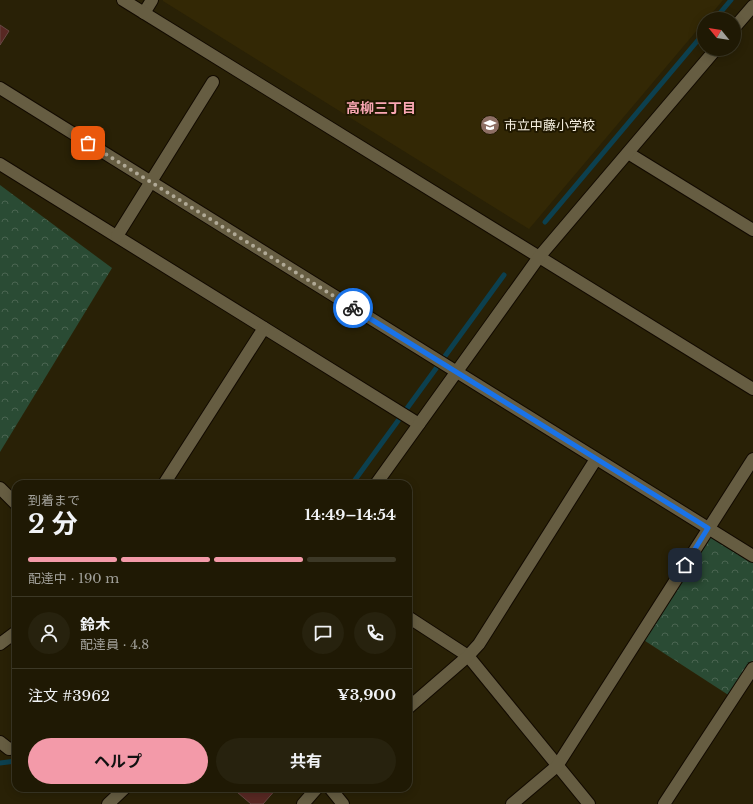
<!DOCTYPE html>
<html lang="ja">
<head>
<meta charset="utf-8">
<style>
	:root { --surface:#1f1904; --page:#27220e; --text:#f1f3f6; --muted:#a1a09a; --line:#3c3826; --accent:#f39aa9 }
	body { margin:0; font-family:"Libre Baskerville","Noto Sans JP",serif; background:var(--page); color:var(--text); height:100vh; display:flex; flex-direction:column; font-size:15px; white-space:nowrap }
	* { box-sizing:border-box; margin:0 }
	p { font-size:13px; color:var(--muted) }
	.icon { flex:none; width:22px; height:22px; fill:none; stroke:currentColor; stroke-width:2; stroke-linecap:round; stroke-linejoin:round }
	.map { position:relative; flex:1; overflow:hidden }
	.drawer { position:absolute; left:12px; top:480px; width:400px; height:312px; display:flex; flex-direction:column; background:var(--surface); border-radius:12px; box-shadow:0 2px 10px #0003,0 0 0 1px var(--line) }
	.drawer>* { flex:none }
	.needle { width:26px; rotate:300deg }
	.controls { position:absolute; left:697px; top:12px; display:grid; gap:8px }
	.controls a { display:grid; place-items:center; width:44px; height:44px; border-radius:50%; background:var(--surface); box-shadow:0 2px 10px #0003,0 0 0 1px var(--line); font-size:20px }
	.pin { position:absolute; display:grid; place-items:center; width:34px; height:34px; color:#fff; margin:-17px; border-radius:8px; box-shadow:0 2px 6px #0006 }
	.courier { position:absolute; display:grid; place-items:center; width:40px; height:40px; margin:-20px; border:3px solid #1a73e8; border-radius:50%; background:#fff; color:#222; box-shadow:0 1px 5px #0007 }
	.headline em { font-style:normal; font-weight:700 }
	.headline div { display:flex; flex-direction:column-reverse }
	.headline { display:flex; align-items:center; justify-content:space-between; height:68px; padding:0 16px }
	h1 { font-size:26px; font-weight:700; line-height:30px }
	.bar { display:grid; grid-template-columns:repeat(4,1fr); gap:6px 4px; align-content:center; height:48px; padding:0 16px }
	.bar i { height:5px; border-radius:3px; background:var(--line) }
	.bar .active { background:var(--accent) }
	.bar p { grid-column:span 4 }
	.line { display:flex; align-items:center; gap:10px; padding:0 16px; border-top:1px solid var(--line) }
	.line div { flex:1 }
	.round { display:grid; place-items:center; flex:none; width:42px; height:42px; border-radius:21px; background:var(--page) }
	.cta { display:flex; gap:8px; margin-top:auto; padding:8px 16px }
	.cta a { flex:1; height:46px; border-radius:24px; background:var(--accent); color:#111; font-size:16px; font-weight:700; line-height:46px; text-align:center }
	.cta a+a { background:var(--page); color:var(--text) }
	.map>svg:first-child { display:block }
	.built { fill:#332805 }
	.forest { fill:url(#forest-crowns) }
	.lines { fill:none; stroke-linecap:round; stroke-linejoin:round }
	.stream { stroke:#0c404f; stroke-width:5 }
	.building { fill:#582823; stroke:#674844 }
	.minor-casing { stroke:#120a00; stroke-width:14 }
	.tertiary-casing { stroke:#120a00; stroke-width:14 }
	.minor { stroke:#665d42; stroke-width:12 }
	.tertiary { stroke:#665d42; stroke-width:12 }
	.done { stroke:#b0a996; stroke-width:4; stroke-dasharray:0 7.2 }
	.route { stroke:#1a73e8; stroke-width:5 }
	.labels { text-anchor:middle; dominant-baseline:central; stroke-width:4; stroke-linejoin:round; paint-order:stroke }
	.poi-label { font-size:13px; fill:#f8f2e3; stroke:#201800; text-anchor:start }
	.neighbourhood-label { font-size:14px; font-weight:bold; fill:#f9a6b3; stroke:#201800 }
</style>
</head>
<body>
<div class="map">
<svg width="753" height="804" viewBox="0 0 753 804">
	<defs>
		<pattern id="forest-crowns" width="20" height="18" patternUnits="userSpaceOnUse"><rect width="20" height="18" fill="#2a4b34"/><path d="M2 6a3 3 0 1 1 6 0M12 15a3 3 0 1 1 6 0" fill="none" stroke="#4a6551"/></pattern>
	</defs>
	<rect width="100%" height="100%" fill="#292106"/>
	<polygon class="built" points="163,0 723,0 707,19 704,19 704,22 529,229 163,1"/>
	<g class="forest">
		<polygon points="0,185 112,268 0,452"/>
		<polygon points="708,528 753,561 753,662 733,698 639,637"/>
	</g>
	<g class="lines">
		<g class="stream">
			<polyline points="715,19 731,0"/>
			<polyline points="545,222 704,33"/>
			<polyline points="352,484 504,275"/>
			<polyline points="0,763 16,761"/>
		</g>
	</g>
	<g class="building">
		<polygon points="0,25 9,31 0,45"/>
		<polygon points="241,788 277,788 263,804 251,804 237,792"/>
	</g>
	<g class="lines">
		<defs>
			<g id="minor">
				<polyline points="144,13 152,0"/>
				<polyline points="0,88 753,556"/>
				<polyline points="628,153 753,230"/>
				<polyline points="0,164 419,424"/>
				<polyline points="117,236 213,82"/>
				<polyline points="164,484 264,328"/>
				<polyline points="0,488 16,504"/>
				<polyline points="408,617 468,656 589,804"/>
				<polyline points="0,644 16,632"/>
				<polyline points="408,708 468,656 479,644 596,459"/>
				<polyline points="0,742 9,749 16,748"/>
				<polyline points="330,788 343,804"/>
				<polyline points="108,804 125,788"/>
				<polyline points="303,804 317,788"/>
				<polyline points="512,804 557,766 753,459"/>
				<polyline points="664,804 753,668"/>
			</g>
			<g id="tertiary">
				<polyline points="123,0 753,389"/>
				<polyline points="734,28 753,6"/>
				<polyline points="376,484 539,257 716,49"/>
			</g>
		</defs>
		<use href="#minor" class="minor-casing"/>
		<use href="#tertiary" class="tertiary-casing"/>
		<use href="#minor" class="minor"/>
		<use href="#tertiary" class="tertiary"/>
	</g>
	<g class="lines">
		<polyline class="done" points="88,143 353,308"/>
		<polyline class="route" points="353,308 708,528 685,565"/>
	</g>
	<defs>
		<symbol id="school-disc" viewBox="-11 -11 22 22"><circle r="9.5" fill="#8d6e63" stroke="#201800"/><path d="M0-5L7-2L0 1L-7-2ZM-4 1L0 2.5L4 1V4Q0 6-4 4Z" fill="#fff"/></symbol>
	</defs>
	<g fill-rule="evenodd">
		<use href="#school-disc" x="479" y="114" width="22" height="22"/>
	</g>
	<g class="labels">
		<g class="poi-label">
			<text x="504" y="125">市立中藤小学校</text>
		</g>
		<g class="neighbourhood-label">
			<text x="381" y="108">高柳三丁目</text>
		</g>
	</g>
</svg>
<div class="controls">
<a><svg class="needle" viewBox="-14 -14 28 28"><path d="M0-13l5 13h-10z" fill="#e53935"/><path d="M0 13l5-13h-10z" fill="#a1a09a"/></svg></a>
</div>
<div class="pin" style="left:88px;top:143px;background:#ea580c"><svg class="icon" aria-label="bag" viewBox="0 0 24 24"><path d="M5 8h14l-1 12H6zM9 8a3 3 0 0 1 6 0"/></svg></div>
<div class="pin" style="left:685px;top:565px;background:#1f2937"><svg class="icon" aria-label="home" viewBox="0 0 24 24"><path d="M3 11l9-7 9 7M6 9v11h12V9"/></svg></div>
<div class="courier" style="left:353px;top:308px"><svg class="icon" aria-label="bike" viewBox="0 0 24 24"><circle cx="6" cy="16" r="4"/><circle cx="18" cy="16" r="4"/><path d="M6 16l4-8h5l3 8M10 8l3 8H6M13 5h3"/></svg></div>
<section class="drawer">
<div class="headline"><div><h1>2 分</h1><p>到着まで</p></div><em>14:49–14:54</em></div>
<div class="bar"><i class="active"></i><i class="active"></i><i class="active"></i><i></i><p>配達中 · 190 m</p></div>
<div class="line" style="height:72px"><a class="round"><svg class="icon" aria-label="person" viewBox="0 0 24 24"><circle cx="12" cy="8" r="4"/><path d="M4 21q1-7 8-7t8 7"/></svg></a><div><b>鈴木</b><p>配達員 · 4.8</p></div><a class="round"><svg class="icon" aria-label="chat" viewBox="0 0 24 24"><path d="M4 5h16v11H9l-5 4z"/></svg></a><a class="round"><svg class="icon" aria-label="phone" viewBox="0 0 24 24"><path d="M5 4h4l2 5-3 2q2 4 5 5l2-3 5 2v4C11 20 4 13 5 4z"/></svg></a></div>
<div class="line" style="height:52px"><div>注文 #3962</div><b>¥3,900</b></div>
<div class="cta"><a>ヘルプ</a><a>共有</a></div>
</section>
</div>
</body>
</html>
